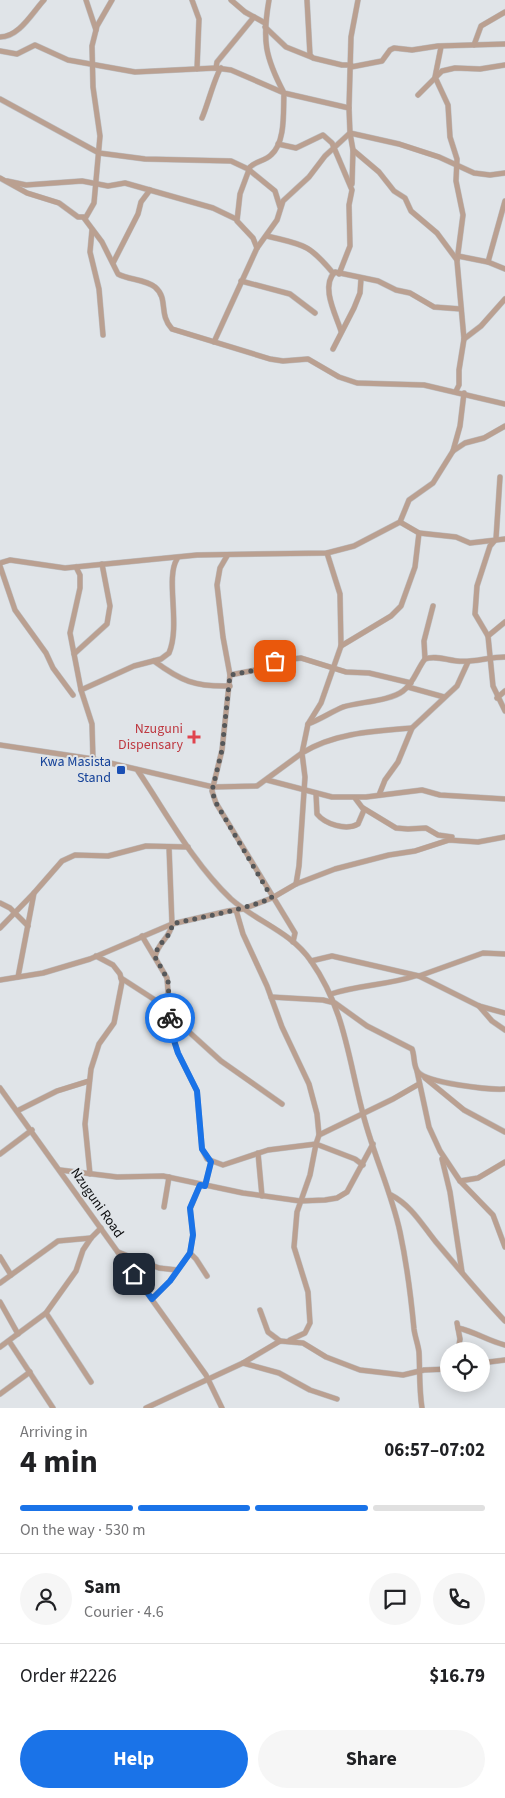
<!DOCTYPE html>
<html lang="en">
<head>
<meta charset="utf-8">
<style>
	:root { --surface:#fff; --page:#f6f6f6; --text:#202124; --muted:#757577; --line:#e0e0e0; --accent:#1a73e8 }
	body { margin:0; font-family:"Source Sans 3",sans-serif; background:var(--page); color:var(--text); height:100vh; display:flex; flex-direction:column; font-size:19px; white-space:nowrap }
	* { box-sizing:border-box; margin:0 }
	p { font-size:16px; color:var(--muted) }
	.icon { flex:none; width:28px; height:28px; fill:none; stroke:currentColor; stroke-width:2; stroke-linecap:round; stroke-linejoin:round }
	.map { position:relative; height:1408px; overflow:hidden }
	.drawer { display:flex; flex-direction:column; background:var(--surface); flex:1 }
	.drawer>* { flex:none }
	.fabs { position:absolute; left:440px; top:1342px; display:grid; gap:10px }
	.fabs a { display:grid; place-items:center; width:50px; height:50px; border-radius:50%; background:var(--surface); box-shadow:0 2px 12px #0003; font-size:25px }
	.pin { position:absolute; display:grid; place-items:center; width:42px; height:42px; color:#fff; margin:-21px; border-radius:10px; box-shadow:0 2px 8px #0006 }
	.courier { position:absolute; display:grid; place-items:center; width:50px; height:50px; margin:-25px; border:4px solid #1a73e8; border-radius:50%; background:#fff; color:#222; box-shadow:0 1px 6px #0007 }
	.overview em { font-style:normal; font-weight:700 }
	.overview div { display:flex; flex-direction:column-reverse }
	.overview { display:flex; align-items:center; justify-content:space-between; height:85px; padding:0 20px }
	h1 { font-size:32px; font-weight:700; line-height:38px }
	.bar { display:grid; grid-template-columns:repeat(4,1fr); gap:8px 5px; align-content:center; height:60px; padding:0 20px }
	.bar i { height:6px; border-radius:4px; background:var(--line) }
	.bar .selected { background:var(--accent) }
	.bar p { grid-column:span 4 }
	.line { display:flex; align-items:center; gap:12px; padding:0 20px; border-top:1px solid var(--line) }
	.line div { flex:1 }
	.round { display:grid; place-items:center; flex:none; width:52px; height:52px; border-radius:26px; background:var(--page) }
	.button { display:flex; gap:10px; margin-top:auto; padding:10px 20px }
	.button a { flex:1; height:58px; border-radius:30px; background:var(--accent); color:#fff; font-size:20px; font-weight:700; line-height:58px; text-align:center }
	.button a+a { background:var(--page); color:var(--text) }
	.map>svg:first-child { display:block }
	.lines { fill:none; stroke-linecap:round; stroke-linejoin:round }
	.minor-casing { stroke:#bec1c5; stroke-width:6 }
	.minor { stroke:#baa091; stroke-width:5 }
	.done { stroke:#56585a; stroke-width:5; stroke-dasharray:0 9 }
	.route { stroke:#1a73e8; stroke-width:6 }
	.health-dot { fill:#e0444e; stroke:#e0e4e8; stroke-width:2 }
	.transit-dot { fill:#1a4fb4; stroke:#e0e4e8; stroke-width:2 }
	.labels { text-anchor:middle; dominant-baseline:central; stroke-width:4; stroke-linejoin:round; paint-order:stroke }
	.health-label { font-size:14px; fill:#be3a42; stroke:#e0e4e8; text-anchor:end }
	.transit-label { font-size:14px; fill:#164399; stroke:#e0e4e8; text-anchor:end }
	.street-label { font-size:14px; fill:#0b0c0e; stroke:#e0e4e8 }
</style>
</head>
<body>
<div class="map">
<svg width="505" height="1408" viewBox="0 0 505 1408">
	<rect width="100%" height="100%" fill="#e0e4e8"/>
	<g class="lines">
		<defs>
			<g id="minor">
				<polyline points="86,0 96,30"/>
				<polyline points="192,0 199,19 197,69"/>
				<polyline points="231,0 245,12 265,23"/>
				<path d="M269,0C262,40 265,57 284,93L349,108"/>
				<polyline points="307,0 310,55 313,58 342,65 351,65"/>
				<polyline points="265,27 286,47 311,57"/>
				<path d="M0,37C19,37 32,13 44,0"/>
				<polyline points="474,45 481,26 505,12"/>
				<polyline points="441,47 435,77 448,105 450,137 457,159 456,181 463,215 457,261 464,339 459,370 459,385 456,391"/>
				<path d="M0,51L17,54L35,45L68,60L135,72L216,68L231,70L284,93C283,111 286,142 271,155C265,161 256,161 250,167L240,194L237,221L253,238L257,248"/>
				<polyline points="351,67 382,61 390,50 394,48 412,50 438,46 505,44"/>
				<polyline points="216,68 217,62 254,17"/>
				<polyline points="418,95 442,71 455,68 480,69 505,65"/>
				<polyline points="0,99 99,153 145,159 231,161 248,169 275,191 280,207"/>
				<path d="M202,118C207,107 216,73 221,68"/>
				<polyline points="278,144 296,148 323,135 332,143 352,190 349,205 350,246 339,274"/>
				<polyline points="0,178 27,193 59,203 78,217 86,217 94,203 100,136 93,87 92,46 97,26 112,0"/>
				<polyline points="7,181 26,185 82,181 108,186 125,183 213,208 236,219"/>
				<polyline points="352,184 353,150"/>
				<path d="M84,218L102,242L118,274C129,280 145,279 155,287C169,299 158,314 172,329L270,359L283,361L308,359L339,377L357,383L424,385L505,404"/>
				<polyline points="92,230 90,252 99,289 103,335"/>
				<path d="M267,236C303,245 308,243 333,273"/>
				<polyline points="458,256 488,262 505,269"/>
				<polyline points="457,260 437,233 411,211 405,198 394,191 379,172 353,150 350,133 399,144 439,157 474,173 490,175 505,173"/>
				<polyline points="488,262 505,201"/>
				<polyline points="113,263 138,214 141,202 150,190"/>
				<polyline points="241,281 290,294 315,313"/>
				<path d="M341,331C336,315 320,286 335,272L378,281L396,290L410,293L434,307L461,309"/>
				<polyline points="464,339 481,326 505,299"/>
				<polyline points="214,342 257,248 277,220 283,201 309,177 325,156 350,133 349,108 351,37 358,0"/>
				<polyline points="333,349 354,308 360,293 361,279"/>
				<polyline points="453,451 460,426 464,393"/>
				<polyline points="500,477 496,539 490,546 477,586 475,614 488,636 493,686 505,711"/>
				<polyline points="400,522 419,533 456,537 470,543 505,539"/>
				<polyline points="227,556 220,568 217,585 223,637 230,675 222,750 212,791 216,803 295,933 293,942"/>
				<polyline points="0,563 10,560 65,568 197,555 327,553 354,546 400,522 409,500 433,483 453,451 465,443 484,438 505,426"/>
				<polyline points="0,566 15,610 46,653 53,668 73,695"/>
				<polyline points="76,567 80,575 80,588 70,633 81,690 92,724 93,759"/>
				<polyline points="488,636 505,622"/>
				<polyline points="341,646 391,616 401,606 415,567 419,533"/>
				<polyline points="74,654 107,624 110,606 102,564"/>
				<polyline points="425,659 424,641 433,606"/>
				<path d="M154,661C181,681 195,687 230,686"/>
				<polyline points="230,675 256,670 275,661 301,658 346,672 369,673 411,683"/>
				<polyline points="408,687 444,697"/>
				<path d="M81,690L134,666L161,659L169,653C181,625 165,578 177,559"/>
				<polyline points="497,698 505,691"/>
				<polyline points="308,724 321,703 341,646 340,594 327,553"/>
				<path d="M0,745L93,759L213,787L257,786L302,753L308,724C321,719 331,712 343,707C359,702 390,701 403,691C414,683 417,669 425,659C435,655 446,660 457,661C473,663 488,657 505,657"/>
				<path d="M138,771C167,814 193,863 231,899C257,922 290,931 311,961C344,1008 348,1056 362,1110C372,1152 391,1190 400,1232C407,1265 411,1297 414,1329C415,1337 418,1344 419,1352C420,1370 419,1389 422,1408"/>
				<polyline points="267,780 332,797 366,797 422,790 440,795 505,799"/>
				<path d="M316,793L317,814C325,824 346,831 358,824L364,810L355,798"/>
				<polyline points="379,795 385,780 398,762 412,728 457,686 468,662"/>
				<polyline points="363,808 396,828 408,829 426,828 438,835 452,837"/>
				<path d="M296,884L299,866L305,777L302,753C334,733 374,731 412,728"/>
				<polyline points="0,903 10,908 28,926"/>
				<polyline points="236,910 243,934 267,986 282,1027 309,1084 317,1114 319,1135"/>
				<polyline points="0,928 34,893"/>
				<polyline points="142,936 167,978 171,1031 178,1053 197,1091 202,1149 207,1159 223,1165 268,1150 316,1144 319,1135 393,1099 419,1084"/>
				<path d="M155,957C159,940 170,939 172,924L169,847"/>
				<polyline points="311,961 332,956 419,976 479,1006 505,1013"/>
				<polyline points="419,976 483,953 505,954"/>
				<polyline points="18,977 34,893 62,861 75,855 108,856 146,846 188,847"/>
				<polyline points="121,978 169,1009"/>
				<polyline points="0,980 43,973 90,959 172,924 228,911 243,909 272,898 296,884 335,869 389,855 415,851 449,840 478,842 505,837"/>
				<path d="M331,994C358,985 388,985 415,976"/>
				<path d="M271,997L323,1000L335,1003L367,1026L412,1049C415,1056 413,1066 418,1072C427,1083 489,1090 505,1089"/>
				<polyline points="479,1006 492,1021 505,1030"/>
				<polyline points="171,1031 188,1031 221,1061 282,1104"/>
				<polyline points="417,1071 429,1127 440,1151 460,1181 493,1215 505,1247"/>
				<polyline points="425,1078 464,1110 505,1132"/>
				<polyline points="0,1088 206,1375 222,1408"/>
				<polyline points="17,1111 57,1091 89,1081"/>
				<polyline points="258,1153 262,1196"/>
				<polyline points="0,1154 32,1130"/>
				<polyline points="442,1159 450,1192 462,1272"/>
				<polyline points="60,1170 117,1177 163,1176 243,1193 300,1201 325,1200 337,1198 347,1192 373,1144"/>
				<polyline points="90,1174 85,1124 91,1069 99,1044 114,1023 122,982 120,974 113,965 96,956"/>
				<polyline points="460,1181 478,1178 505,1162"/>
				<polyline points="205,1186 211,1162"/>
				<path d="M391,1195C412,1206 422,1225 436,1242C459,1269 481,1296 505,1321"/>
				<polyline points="164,1207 169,1177"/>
				<polyline points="118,1252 159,1268 177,1270"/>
				<polyline points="190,1253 196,1259 207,1276"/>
				<polyline points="0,1257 11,1275"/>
				<polyline points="0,1283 58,1241 91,1238"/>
				<polyline points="152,1299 170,1281 190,1253 193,1235 190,1209 200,1185"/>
				<polyline points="0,1302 18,1334"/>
				<polyline points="260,1310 268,1332 280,1341"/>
				<polyline points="46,1313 91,1382"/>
				<polyline points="457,1323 460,1339 458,1351"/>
				<path d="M458,1328C476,1332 488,1341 505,1345"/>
				<polyline points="290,1340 305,1333 310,1323 308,1292 294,1247 297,1212 310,1175 316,1144 355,1159 363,1165"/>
				<polyline points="9,1341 53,1408"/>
				<polyline points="0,1347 46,1313 76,1271 83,1250 91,1238 101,1228"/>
				<polyline points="243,1363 279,1373 310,1390 337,1399"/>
				<polyline points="481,1363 505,1360"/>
				<polyline points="0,1394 30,1372"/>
				<polyline points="146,1408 243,1363 280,1341 303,1343 326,1357 360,1370 403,1375 424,1370 449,1369"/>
			</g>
		</defs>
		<use href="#minor" class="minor-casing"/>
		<use href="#minor" class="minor"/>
	</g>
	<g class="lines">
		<path class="done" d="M170,1018L168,980L155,957L158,947L171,932L172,924C206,916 240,911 272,898L216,803L212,791L222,750L230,675L256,670L275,661"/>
		<polyline class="route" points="134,1274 152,1299 170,1281 190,1253 193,1235 190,1208 200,1185 205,1186 211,1162 202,1149 197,1091 178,1053 171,1031 170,1018"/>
	</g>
	<path class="health-dot" d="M191.5 729.5h5v5h5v5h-5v5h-5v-5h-5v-5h5z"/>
	<rect class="transit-dot" x="116" y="765" width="10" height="10" rx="2.5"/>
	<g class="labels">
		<g class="health-label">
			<text x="183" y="729">Nzuguni<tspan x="183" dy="16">Dispensary</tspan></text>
		</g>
		<g class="transit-label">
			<text x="111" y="762">Kwa Masista<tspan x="111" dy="16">Stand</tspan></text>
		</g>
		<g class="street-label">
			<text transform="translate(97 1203) rotate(55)">Nzuguni Road</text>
		</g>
	</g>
</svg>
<div class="fabs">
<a><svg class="icon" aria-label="locate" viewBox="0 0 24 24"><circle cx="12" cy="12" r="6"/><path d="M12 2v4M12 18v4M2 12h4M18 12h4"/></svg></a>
</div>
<div class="pin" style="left:275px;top:661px;background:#ea580c"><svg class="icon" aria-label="bag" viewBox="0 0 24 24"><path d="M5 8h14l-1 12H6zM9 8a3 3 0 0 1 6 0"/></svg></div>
<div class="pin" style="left:134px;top:1274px;background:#1f2937"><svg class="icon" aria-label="home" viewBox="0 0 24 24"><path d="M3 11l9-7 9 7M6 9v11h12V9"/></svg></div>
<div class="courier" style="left:170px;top:1018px"><svg class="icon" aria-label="bike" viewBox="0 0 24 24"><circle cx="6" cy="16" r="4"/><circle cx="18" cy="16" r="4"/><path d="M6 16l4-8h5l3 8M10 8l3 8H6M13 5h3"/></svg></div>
</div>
<section class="drawer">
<div class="overview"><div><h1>4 min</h1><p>Arriving in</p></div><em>06:57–07:02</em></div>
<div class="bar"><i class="selected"></i><i class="selected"></i><i class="selected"></i><i></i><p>On the way · 530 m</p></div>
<div class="line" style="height:90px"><a class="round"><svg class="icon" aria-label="person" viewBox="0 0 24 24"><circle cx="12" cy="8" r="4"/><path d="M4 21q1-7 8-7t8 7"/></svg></a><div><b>Sam</b><p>Courier · 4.6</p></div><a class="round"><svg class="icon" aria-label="chat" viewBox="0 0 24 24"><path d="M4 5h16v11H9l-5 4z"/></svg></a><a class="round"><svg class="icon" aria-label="phone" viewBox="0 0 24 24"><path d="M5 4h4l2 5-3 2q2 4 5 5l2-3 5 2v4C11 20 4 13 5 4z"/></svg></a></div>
<div class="line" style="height:65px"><div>Order #2226</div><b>$16.79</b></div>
<div class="button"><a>Help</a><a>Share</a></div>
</section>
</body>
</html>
